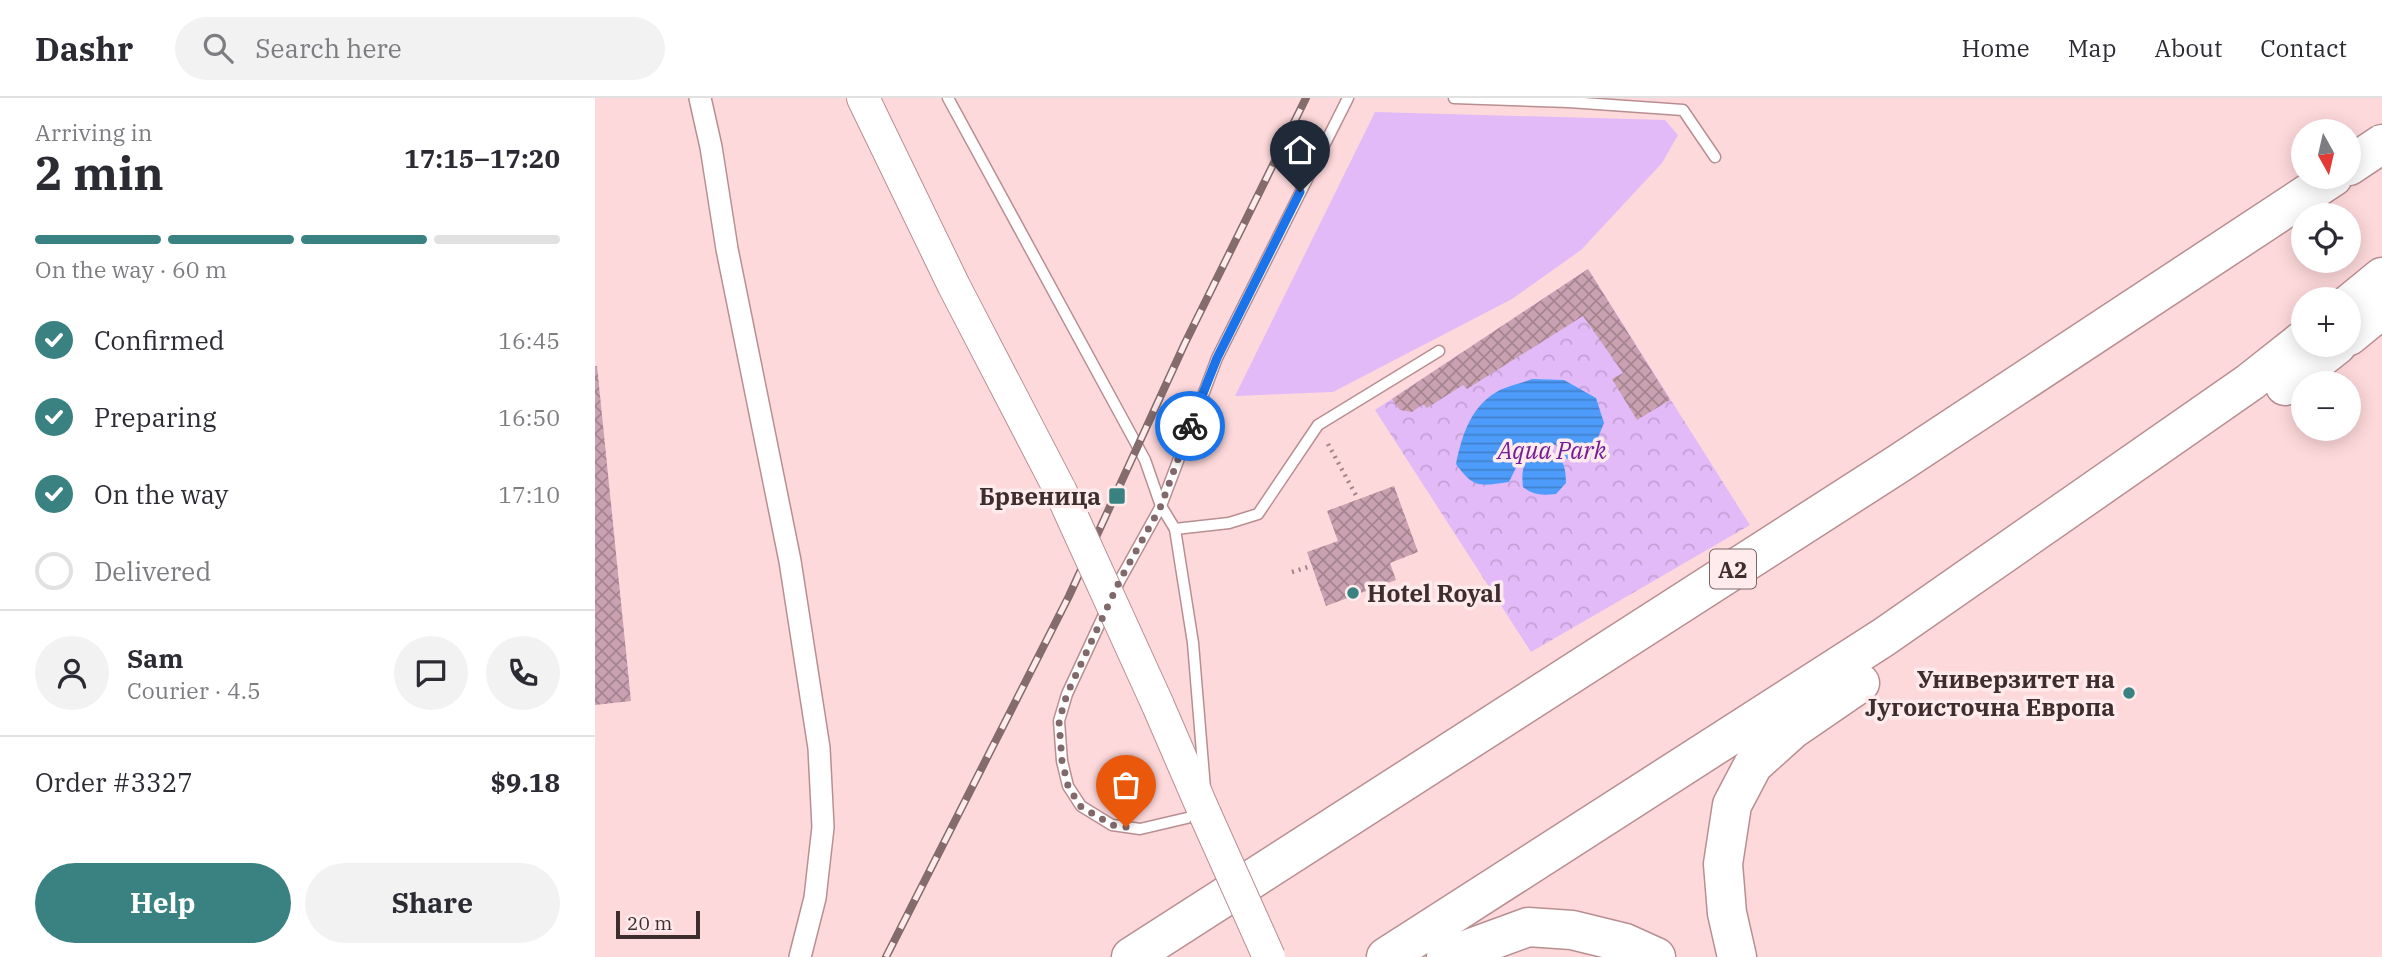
<!DOCTYPE html>
<html lang="en">
<head>
<meta charset="utf-8">
<style>
	:root { --surface:#fff; --page:#f2f2f3; --text:#2b2b33; --muted:#7c7c81; --line:#e1e1e2; --accent:#398281 }
	body { margin:0; font-family:"IBM Plex Serif",serif; background:var(--page); color:var(--text); height:100vh; display:flex; flex-direction:column; font-size:26px; white-space:nowrap }
	* { box-sizing:border-box; margin:0 }
	p { font-size:23px; color:var(--muted) }
	.icon { flex:none; width:38px; height:38px; fill:none; stroke:currentColor; stroke-width:2; stroke-linecap:round; stroke-linejoin:round }
	.map { position:relative; flex:1; overflow:hidden }
	.details { display:flex; flex-direction:column; background:var(--surface); width:595px }
	.details>* { flex:none }
	.needle { width:46px; rotate:172deg }
	.buttons { position:absolute; left:1696px; top:21px; display:grid; gap:14px }
	.buttons a { display:grid; place-items:center; width:70px; height:70px; border-radius:50%; background:var(--surface); box-shadow:0 4px 18px #0003; font-size:35px }
	.scale { position:absolute; left:21px; bottom:18px; width:84px; box-sizing:border-box; padding-left:7px; border:4px solid #3e2d2e; border-top:0; font-size:19px; line-height:24px; white-space:nowrap; color:#3e2d2e; -webkit-text-stroke:5px #ffebec; paint-order:stroke }
	.pin { position:absolute; display:grid; place-items:center; width:60px; height:60px; color:#fff; margin:-72px -30px; border-radius:50% 50% 50% 0; rotate:-45deg; box-shadow:0 0 7px #0007 }
	.pin .icon { rotate:45deg }
	.courier { position:absolute; display:grid; place-items:center; width:70px; height:70px; margin:-35px; border:5px solid #1a73e8; border-radius:50%; background:#fff; color:#222; box-shadow:0 2px 9px #0007 }
	.overview em { font-style:normal; font-weight:700 }
	.overview div { display:flex; flex-direction:column-reverse }
	.overview { display:flex; align-items:center; justify-content:space-between; height:119px; padding:0 35px }
	h1 { font-size:46px; font-weight:700; line-height:52px }
	.bar { display:grid; grid-template-columns:repeat(4,1fr); gap:10px 7px; align-content:center; height:84px; padding:0 35px }
	.bar i { height:9px; border-radius:5px; background:var(--line) }
	.bar .selected { background:var(--accent) }
	.bar p { grid-column:span 4 }
	.line { display:flex; align-items:center; gap:18px; padding:0 35px; border-top:2px solid var(--line) }
	.line div { flex:1 }
	.round { display:grid; place-items:center; flex:none; width:74px; height:74px; border-radius:37px; background:var(--page) }
	ol { padding:0 35px; list-style:none }
	li { display:flex; align-items:center; gap:21px; height:77px }
	li p { margin-inline-start:auto }
	li .icon { padding:7px; border-radius:50%; background:var(--accent); color:#fff; stroke-width:4 }
	li:last-child { color:var(--muted) }
	li i { width:38px; height:38px; border:4px solid var(--line); border-radius:50% }
	.primary-button { display:flex; gap:14px; margin-top:auto; padding:14px 35px }
	.primary-button a { flex:1; height:80px; border-radius:42px; background:var(--accent); color:#fff; font-size:28px; font-weight:700; line-height:80px; text-align:center }
	.primary-button a+a { background:var(--page); color:var(--text) }
	header { display:flex; align-items:center; gap:42px; box-sizing:border-box; height:98px; padding:0 35px; background:var(--surface); border-bottom:2px solid var(--line) }
	header strong { font-size:33px }
	nav { display:flex; gap:38px; margin-inline-start:auto; font-size:24px }
	.search { width:490px; height:63px; background:var(--page); display:flex; align-items:center; gap:18px; box-sizing:border-box; padding:0 24px; border-radius:38px; color:var(--muted); font-size:26px }
	main { display:flex; flex:1; min-height:0 }
	.map>svg:first-child { display:block }
	.grass { fill:#e3baf8 }
	.park { fill:url(#park-crowns) }
	.water { fill:url(#water-rules) }
	.building { fill:url(#building-cross-hatch) }
	.lines { fill:none; stroke-linecap:round; stroke-linejoin:round }
	.lane-casing { stroke:#b98e91; stroke-width:13 }
	.street-casing { stroke:#b98e91; stroke-width:24 }
	.secondary-casing { stroke:#b98e91; stroke-width:34 }
	.highway-casing { stroke:#b98e91; stroke-width:41 }
	.path { stroke:#a18687; stroke-width:4.5; stroke-dasharray:2 5; stroke-linecap:butt }
	.lane { stroke:#fff; stroke-width:10 }
	.street { stroke:#fff; stroke-width:21 }
	.secondary { stroke:#fff; stroke-width:32 }
	.highway { stroke:#fff; stroke-width:38 }
	.rail-casing { stroke:#846c6d; stroke-width:8 }
	.rail { stroke:#ffebec; stroke-width:5; stroke-dasharray:16; stroke-linecap:butt }
	.secondary-bridge-casing { stroke:#b98e91; stroke-width:34; stroke-linecap:butt }
	.secondary-bridge { stroke:#fff; stroke-width:32 }
	.done { stroke:#81696b; stroke-width:7; stroke-dasharray:0 12.6 }
	.route { stroke:#1a73e8; stroke-width:9 }
	.poi-dot { fill:#398281; stroke:#ffebec; stroke-width:2.5 }
	.labels { text-anchor:middle; dominant-baseline:central; stroke-width:7; stroke-linejoin:round; paint-order:stroke }
	.shield { fill:#ffebec; stroke:#786667; stroke-width:2 }
	.shield-label { font-size:23px; font-weight:bold; fill:#3e2d2e }
	.park-label { font-size:24px; font-style:italic; fill:#741b96; stroke:#ffebec }
	.poi-label { font-size:24px; font-weight:bold; fill:#3e2d2e; stroke:#ffebec; text-anchor:end }
</style>
</head>
<body>
<header>
<strong>Dashr</strong>
<div class="search"><svg class="icon" aria-label="search" viewBox="0 0 24 24"><circle cx="10" cy="10" r="6"/><path d="M15 15l6 6"/></svg>Search here</div>
<nav><a>Home</a><a>Map</a><a>About</a><a>Contact</a></nav>
</header>
<main>
<section class="details">
<div class="overview"><div><h1>2 min</h1><p>Arriving in</p></div><em>17:15–17:20</em></div>
<div class="bar"><i class="selected"></i><i class="selected"></i><i class="selected"></i><i></i><p>On the way · 60 m</p></div>
<ol>
<li><svg class="icon" aria-label="check" viewBox="0 0 24 24"><path d="M5 12l5 5 9-10"/></svg>Confirmed<p>16:45</p></li>
<li><svg class="icon" aria-label="check" viewBox="0 0 24 24"><path d="M5 12l5 5 9-10"/></svg>Preparing<p>16:50</p></li>
<li><svg class="icon" aria-label="check" viewBox="0 0 24 24"><path d="M5 12l5 5 9-10"/></svg>On the way<p>17:10</p></li>
<li><i></i>Delivered</li>
</ol>
<div class="line" style="height:126px"><a class="round"><svg class="icon" aria-label="person" viewBox="0 0 24 24"><circle cx="12" cy="8" r="4"/><path d="M4 21q1-7 8-7t8 7"/></svg></a><div><b>Sam</b><p>Courier · 4.5</p></div><a class="round"><svg class="icon" aria-label="chat" viewBox="0 0 24 24"><path d="M4 5h16v11H9l-5 4z"/></svg></a><a class="round"><svg class="icon" aria-label="phone" viewBox="0 0 24 24"><path d="M5 4h4l2 5-3 2q2 4 5 5l2-3 5 2v4C11 20 4 13 5 4z"/></svg></a></div>
<div class="line" style="height:91px"><div>Order #3327</div><b>$9.18</b></div>
<div class="primary-button"><a>Help</a><a>Share</a></div>
</section>
<div class="map">
<svg width="1787" height="859" viewBox="0 0 1787 859">
	<defs>
		<pattern id="park-crowns" width="20" height="18" patternUnits="userSpaceOnUse" patternTransform="scale(1.75)"><rect width="20" height="18" fill="#e3baf8"/><path d="M2 6a3 3 0 1 1 6 0M12 15a3 3 0 1 1 6 0" fill="none" stroke="#c4a0d5"/></pattern>
		<pattern id="water-rules" width="6" height="5" patternUnits="userSpaceOnUse" patternTransform="scale(1.75)"><rect width="6" height="5" fill="#4d9cfb"/><path d="M0 2.5h6" fill="none" stroke="#4180cc"/></pattern>
		<pattern id="building-cross-hatch" width="8" height="8" patternUnits="userSpaceOnUse" patternTransform="scale(1.75)"><rect width="8" height="8" fill="#c9a1b0"/><path d="M0 0l8 8M0 8l8-8" fill="none" stroke="#a58490"/></pattern>
	</defs>
	<rect width="100%" height="100%" fill="#fed9db"/>
	<polygon class="grass" points="780,14 1070,22 1083,37 1067,65 986,152 917,201 738,294 640,298"/>
	<polygon class="park" points="993,171 1155,427 936,554 780,312"/>
	<g class="water">
		<path d="M937,281L969,282L1001,300L1009,325L999,349L972,361L961,347C929,342 927,359 914,384C885,388 879,391 861,366C867,337 876,307 905,292C915,287 927,285 937,281Z"/>
		<path d="M943,353C965,354 971,363 971,385L961,396C948,397 939,398 928,389C926,372 928,362 943,353Z"/>
	</g>
	<g class="building">
		<polygon points="993,171 1075,302 1042,322 1017,281 1028,275 988,218 872,291 868,287 832,310 828,306 817,314 805,312 797,301"/>
		<polygon points="0,268 2,268 36,603 0,607"/>
		<polygon points="799,388 823,454 795,465 801,482 731,508 712,454 743,443 732,413"/>
	</g>
	<g class="lines">
		<defs>
			<g id="lane">
				<polyline points="353,0 550,362 566,408 580,431 598,545 610,691"/>
				<polyline points="859,0 974,4 1088,12 1120,59"/>
				<polyline points="580,431 634,425 663,416 723,327 844,253"/>
				<polyline points="609,716 545,731 517,727 486,708 473,688 467,663 464,623 472,596 525,482 566,408 622,260 753,0"/>
			</g>
			<polyline id="street" points="105,0 116,49 132,151 195,463 224,650 228,729 220,800 205,859"/>
			<g id="secondary">
				<polyline points="268,0 359,188 465,392"/>
				<polyline points="562,605 610,716"/>
			</g>
			<g id="highway">
				<polyline points="1754,68 1787,46"/>
				<polyline points="1754,206 1787,179"/>
				<polyline points="1754,238 1787,211"/>
				<polyline points="1690,288 1742,247"/>
				<polyline points="536,859 1303,366 1738,79"/>
				<polyline points="791,859 1289,539 1655,284 1708,242"/>
				<polyline points="851,859 933,829 977,832 1030,845 1061,859"/>
				<polyline points="1142,859 1132,815 1128,766 1137,707 1158,667 1198,631 1265,585"/>
			</g>
		</defs>
		<use href="#lane" class="lane-casing"/>
		<use href="#street" class="street-casing"/>
		<use href="#secondary" class="secondary-casing"/>
		<use href="#highway" class="highway-casing"/>
		<g class="path">
			<polyline points="733,346 763,401"/>
			<polyline points="697,474 716,468"/>
		</g>
		<use href="#lane" class="lane"/>
		<use href="#street" class="street"/>
		<use href="#secondary" class="secondary"/>
		<use href="#highway" class="highway"/>
		<defs>
			<polyline id="rail" points="291,859 474,498 590,245 711,0"/>
		</defs>
		<use href="#rail" class="rail-casing"/>
		<use href="#rail" class="rail"/>
		<defs>
			<g id="secondary-bridge">
				<polyline points="465,392 562,605"/>
				<polyline points="610,716 674,859"/>
			</g>
		</defs>
		<use href="#secondary-bridge" class="secondary-bridge-casing"/>
		<use href="#secondary-bridge" class="secondary-bridge"/>
	</g>
	<g class="lines">
		<polyline class="done" points="531,729 517,727 485,708 473,688 467,663 464,623 472,596 525,482 566,408 595,328"/>
		<polyline class="route" points="595,328 622,260 705,94"/>
	</g>
	<g class="poi-dot">
		<rect x="513" y="389" width="18" height="18" rx="3.5"/>
		<circle cx="758" cy="495" r="7"/>
		<circle cx="1534" cy="595" r="7"/>
	</g>
	<g class="labels">
		<rect class="shield" x="1115" y="451.5" width="46" height="39" rx="5"/>
		<g class="shield-label">
			<text x="1138" y="471">A2</text>
		</g>
		<g class="park-label">
			<text x="957" y="352">Aqua Park</text>
		</g>
		<g class="poi-label">
			<text x="506" y="398">Брвеница</text>
			<text x="772" y="495" text-anchor="start">Hotel Royal</text>
			<text x="1520" y="581">Универзитет на<tspan x="1520" dy="28">Југоисточна Европа</tspan></text>
		</g>
	</g>
</svg>
<div class="buttons">
<a><svg class="needle" viewBox="-14 -14 28 28"><path d="M0-13l5 13h-10z" fill="#e53935"/><path d="M0 13l5-13h-10z" fill="#7c7c81"/></svg></a>
<a><svg class="icon" aria-label="locate" viewBox="0 0 24 24"><circle cx="12" cy="12" r="6"/><path d="M12 2v4M12 18v4M2 12h4M18 12h4"/></svg></a>
<a>+</a>
<a>−</a>
</div>
<div class="scale">20 m</div>
<div class="pin" style="left:531px;top:729px;background:#ea580c"><svg class="icon" aria-label="bag" viewBox="0 0 24 24"><path d="M5 8h14l-1 12H6zM9 8a3 3 0 0 1 6 0"/></svg></div>
<div class="pin" style="left:705px;top:94px;background:#1f2937"><svg class="icon" aria-label="home" viewBox="0 0 24 24"><path d="M3 11l9-7 9 7M6 9v11h12V9"/></svg></div>
<div class="courier" style="left:595px;top:328px"><svg class="icon" aria-label="bike" viewBox="0 0 24 24"><circle cx="6" cy="16" r="4"/><circle cx="18" cy="16" r="4"/><path d="M6 16l4-8h5l3 8M10 8l3 8H6M13 5h3"/></svg></div>
</div>
</main>
</body>
</html>
